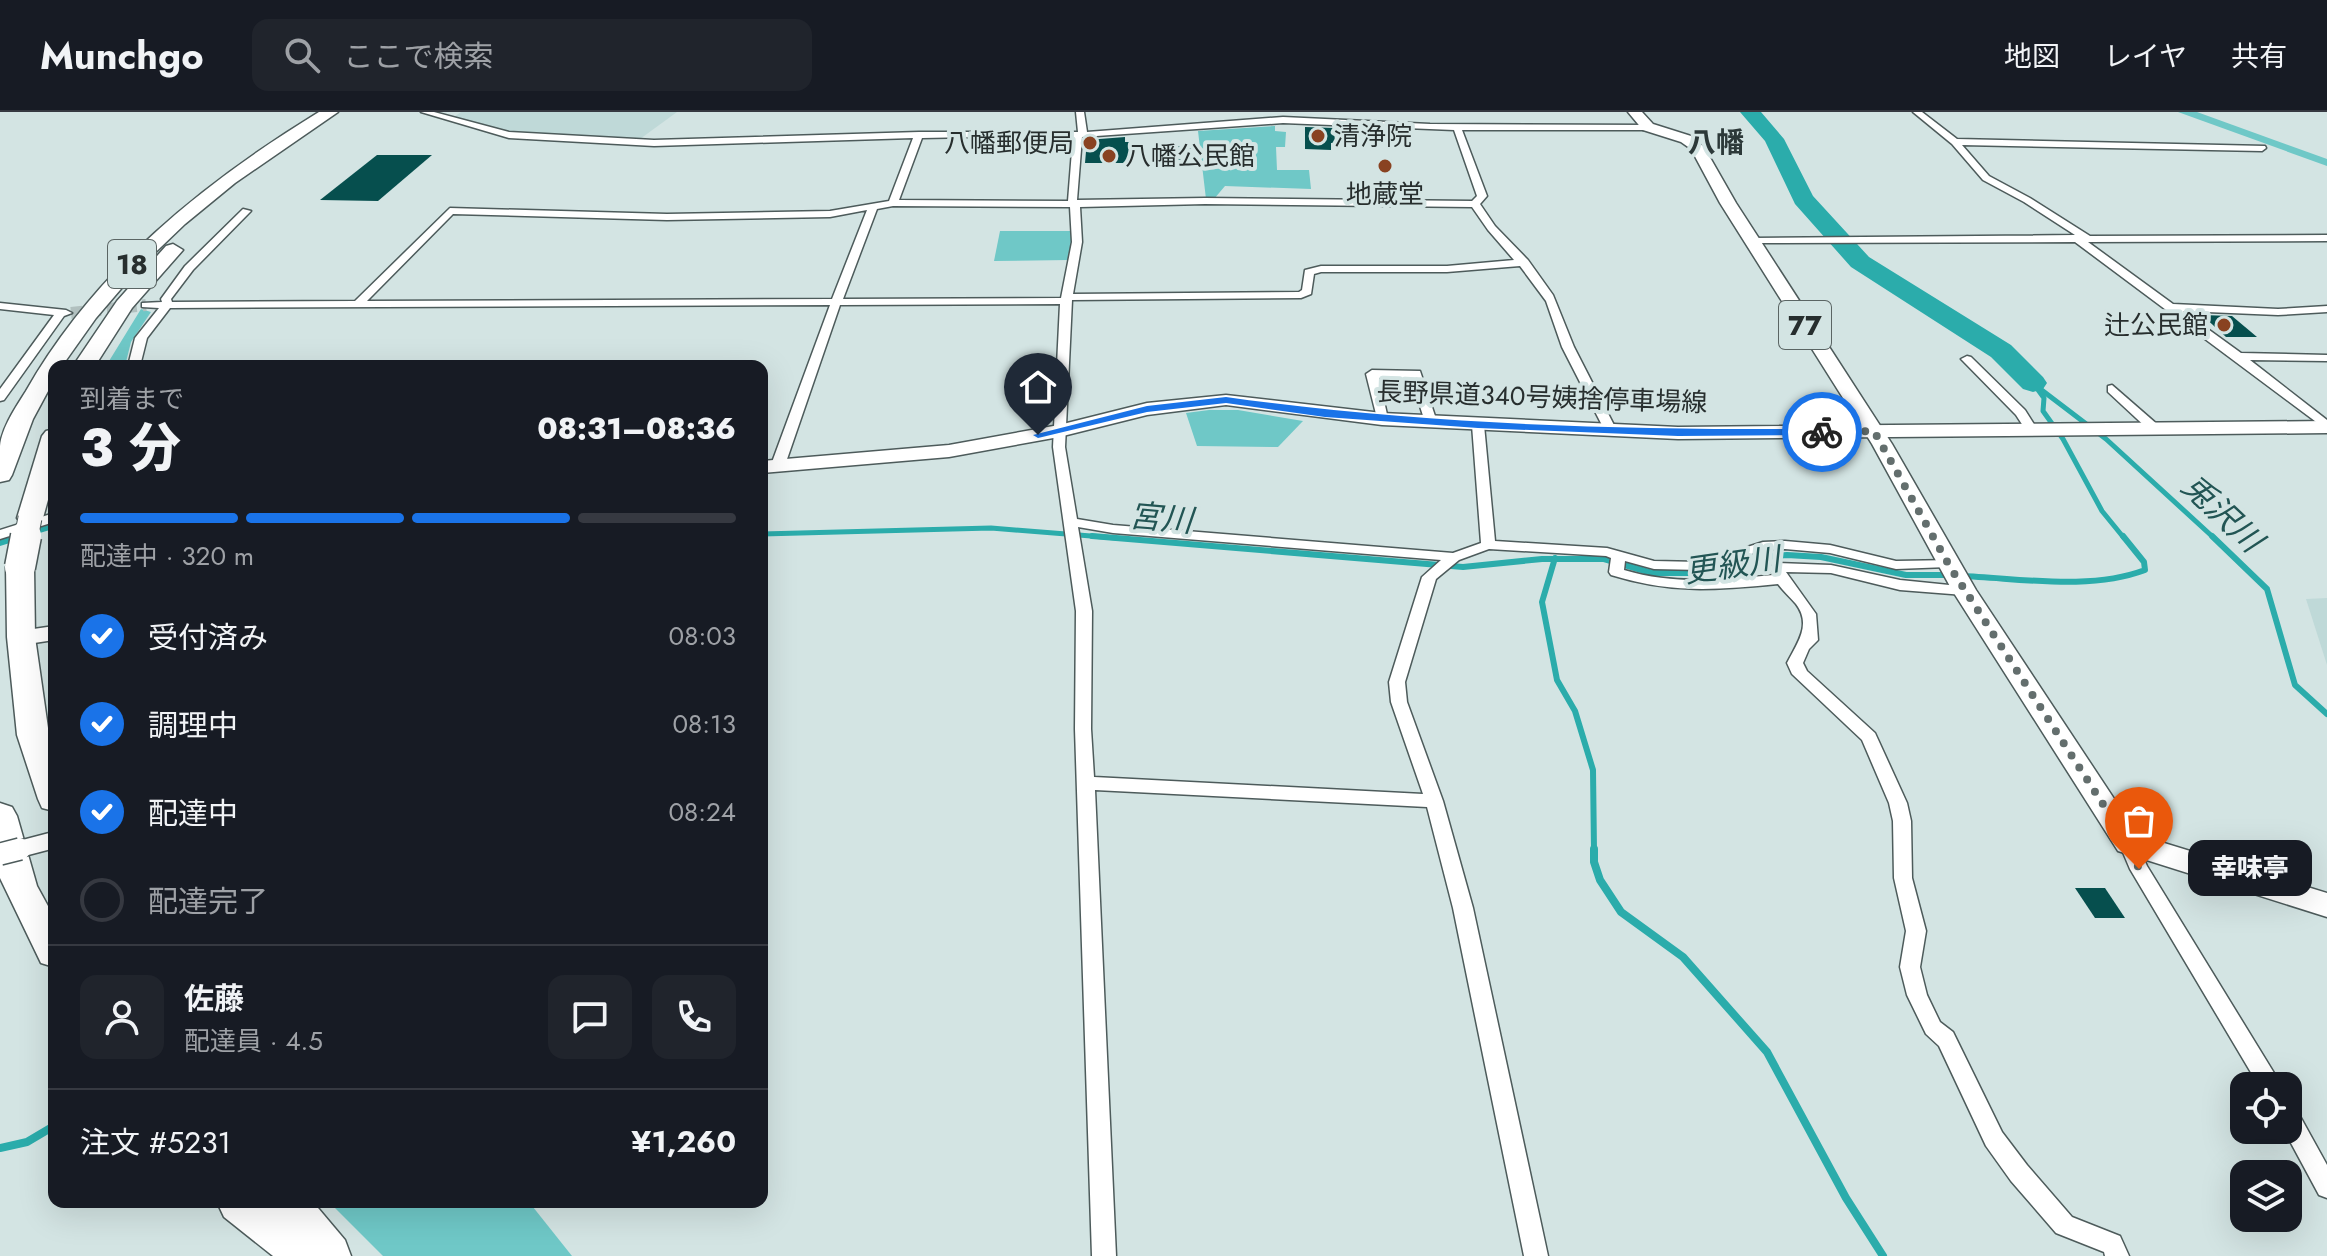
<!DOCTYPE html>
<html lang="ja">
<head>
<meta charset="utf-8">
<style>
	:root { --surface:#171b24; --page:#20242c; --text:#f1f3f6; --muted:#9ea1a6; --line:#363941; --accent:#1a73e8 }
	body { margin:0; font-family:Jost,"Noto Sans JP",sans-serif; background:var(--page); color:var(--text); height:100vh; display:flex; flex-direction:column; font-size:30px; white-space:nowrap }
	* { box-sizing:border-box; margin:0 }
	p { font-size:26px; color:var(--muted) }
	.icon { flex:none; width:44px; height:44px; fill:none; stroke:currentColor; stroke-width:2; stroke-linecap:round; stroke-linejoin:round }
	.map { position:relative; flex:1; overflow:hidden }
	.panel { position:absolute; left:48px; top:248px; width:720px; height:848px; display:flex; flex-direction:column; background:var(--surface); border-radius:16px; box-shadow:0 8px 32px #0002 }
	.panel>* { flex:none }
	.fabs { position:absolute; left:2230px; top:960px; display:grid; gap:16px }
	.fabs a { display:grid; place-items:center; width:72px; height:72px; border-radius:16px; background:var(--surface); box-shadow:0 8px 32px #0002; font-size:40px }
	.pin { position:absolute; display:grid; place-items:center; width:68px; height:68px; color:#fff; margin:-82px -34px; border-radius:50% 50% 50% 0; rotate:-45deg; box-shadow:0 0 8px #0007 }
	.pin .icon { rotate:45deg }
	.courier { position:absolute; display:grid; place-items:center; width:80px; height:80px; margin:-40px; border:6px solid #1a73e8; border-radius:50%; background:#fff; color:#222; box-shadow:0 2px 10px #0007 }
	.bubble { position:absolute; height:56px; border-radius:16px; background:var(--surface); box-shadow:0 8px 32px #0002; font-size:26px; font-weight:800; line-height:56px; text-align:center }
	.summary em { font-style:normal; font-weight:800 }
	.summary div { display:flex; flex-direction:column-reverse }
	.summary { display:flex; align-items:center; justify-content:space-between; height:136px; padding:0 32px }
	h1 { font-size:52px; font-weight:800; line-height:60px }
	.bar { display:grid; grid-template-columns:repeat(4,1fr); gap:12px 8px; align-content:center; height:96px; padding:0 32px }
	.bar i { height:10px; border-radius:6px; background:var(--line) }
	.bar .on { background:var(--accent) }
	.bar p { grid-column:span 4 }
	.line { display:flex; align-items:center; gap:20px; padding:0 32px; border-top:2px solid var(--line) }
	.line div { flex:1 }
	.round { display:grid; place-items:center; flex:none; width:84px; height:84px; border-radius:16px; background:var(--page) }
	ol { padding:0 32px; list-style:none }
	li { display:flex; align-items:center; gap:24px; height:88px }
	li p { margin-inline-start:auto }
	li .icon { padding:8px; border-radius:50%; background:var(--accent); color:#fff; stroke-width:4 }
	li:last-child { color:var(--muted) }
	li i { width:44px; height:44px; border:4px solid var(--line); border-radius:50% }
	header { display:flex; align-items:center; gap:48px; box-sizing:border-box; height:112px; padding:0 40px; background:var(--surface); border-bottom:2px solid var(--line) }
	header strong { font-size:38px }
	nav { display:flex; gap:44px; margin-inline-start:auto; font-size:28px }
	.search { width:560px; height:72px; background:var(--page); display:flex; align-items:center; gap:20px; box-sizing:border-box; padding:0 28px; border-radius:16px; color:var(--muted); font-size:30px }
	.map>svg:first-child { display:block }
	.built { fill:#bfd9d8 }
	.green { fill:#6fc8c7 }
	.lines { fill:none; stroke-linecap:round; stroke-linejoin:round }
	.stream-far2 { stroke:#2bacab; stroke-width:5 }
	.stream-far1 { stroke:#2bacab; stroke-width:6 }
	.stream { stroke:#2bacab; stroke-width:8 }
	.river { fill:#2bacab; fill-rule:evenodd }
	.building { fill:#064f4e }
	.street-tunnel { stroke:#b1c0bf; stroke-width:12; stroke-dasharray:12 6; stroke-linecap:butt }
	.street-casing { stroke:#4d5b5b; stroke-width:3 }
	.secondary-casing { stroke:#4d5b5b; stroke-width:3 }
	.primary-casing { stroke:#4d5b5b; stroke-width:3 }
	.highway-casing { stroke:#4d5b5b; stroke-width:3 }
	.street { fill:#fff; fill-rule:evenodd }
	.secondary { fill:#fff; fill-rule:evenodd }
	.primary { fill:#fff; fill-rule:evenodd }
	.highway { fill:#fff; fill-rule:evenodd }
	.street-bridge-far1-casing { stroke:#4d5b5b; stroke-width:19; stroke-linecap:butt }
	.street-bridge-casing { stroke:#4d5b5b; stroke-width:24; stroke-linecap:butt }
	.highway-bridge-far1-casing { stroke:#4d5b5b; stroke-width:25; stroke-linecap:butt }
	.highway-bridge-casing { stroke:#4d5b5b; stroke-width:33; stroke-linecap:butt }
	.street-bridge-far1 { stroke:#fff; stroke-width:16 }
	.street-bridge { stroke:#fff; stroke-width:21 }
	.highway-bridge-far1 { stroke:#fff; stroke-width:23 }
	.highway-bridge { stroke:#fff; stroke-width:30 }
	.route { fill:#1a73e8 }
	.done { stroke:#636e6d; stroke-width:8; stroke-dasharray:0 14.4 }
	.poi-dot { fill:#894221; stroke:#d3e4e3; stroke-width:3 }
	.labels { text-anchor:middle; dominant-baseline:central; stroke-width:8; stroke-linejoin:round; paint-order:stroke }
	.far-poi-label { font-size:26px; fill:#272e2e; stroke:#d3e4e3; text-anchor:start }
	.far-street-label { font-size:26px; fill:#272e2e; stroke:#d3e4e3 }
	.far-quarter-label { font-size:28px; font-weight:bold; fill:#2c3939; stroke:#d3e4e3 }
	.shield { fill:#d3e4e3; stroke:#5b6564; stroke-width:2 }
	.shield-label { font-size:28px; font-weight:bold; fill:#272e2e }
	.water-label { font-size:32px; font-style:italic; fill:#225554; stroke:#d3e4e3 }
</style>
</head>
<body>
<header>
<strong>Munchgo</strong>
<div class="search"><svg class="icon" aria-label="search" viewBox="0 0 24 24"><circle cx="10" cy="10" r="6"/><path d="M15 15l6 6"/></svg>ここで検索</div>
<nav><a>地図</a><a>レイヤ</a><a>共有</a></nav>
</header>
<div class="map">
<svg width="2327" height="1144" viewBox="0 0 2327 1144">
	<rect width="100%" height="100%" fill="#d3e4e3"/>
	<g class="built">
		<polygon points="461,0 677,0 640,27 507,20 454,5"/>
		<polygon points="2327,486 2327,553 2306,487"/>
	</g>
	<g class="green">
		<polygon points="2178,0 2197,0 2327,47 2327,54"/>
		<polygon points="1275,14 1275,19 1286,20 1285,35 1276,35 1277,58 1309,58 1311,77 1225,74 1214,87 1206,87 1198,19"/>
		<polygon points="1000,119 1072,119 1069,148 994,149"/>
		<polygon points="141,197 151,200 131,230 125,254 106,254"/>
		<polygon points="1209,298 1238,298 1303,309 1278,335 1197,334 1186,301"/>
		<polygon points="329,1090 529,1090 572,1144 383,1144"/>
	</g>
	<g class="lines">
		<g class="stream-far2">
			<polyline points="2033,271 2044,286 2043,299 2063,327 2102,399 2124,426"/>
			<polyline points="2039,276 2106,327 2214,426"/>
			<polyline points="34,420 54,414"/>
			<polyline points="762,422 991,416 1116,426"/>
		</g>
		<g class="stream-far1">
			<polyline points="1092,424 1463,455 1542,447 1604,447 1652,461 1714,461 1753,446 1787,443 1821,445 1906,463 1949,463"/>
			<polyline points="2212,424 2267,477 2295,573 2327,602"/>
			<polyline points="0,431 16,426"/>
			<polyline points="1555,446 1542,490 1557,568 1575,599 1593,658 1594,739"/>
			<path d="M1961,464C2019,466 2089,479 2145,458L2144,450L2123,424"/>
		</g>
		<g class="stream">
			<polyline points="1594,737 1594,750 1600,768 1621,800 1683,845 1767,940 1846,1086 1883,1144"/>
			<polyline points="0,1036 27,1030 54,1014"/>
		</g>
		<polygon class="river" points="1740,0 1761,0 1784,27 1813,84 1869,145 2011,233 2043,265 2047,271 2043,277 2033,280 2023,277 1991,245 1851,155 1795,92 1765,29"/>
	</g>
	<g class="building">
		<polygon points="1305,15 1334,16 1335,31 1331,31 1331,38 1305,37"/>
		<polygon points="1125,25 1125,30 1133,30 1132,51 1085,51 1087,28"/>
		<polygon points="1183,34 1196,34 1198,52 1164,53 1162,35"/>
		<polygon points="377,43 432,43 378,89 320,88"/>
		<polygon points="2202,203 2232,204 2257,225 2226,225"/>
		<polygon points="2075,776 2105,776 2125,806 2095,806"/>
	</g>
	<g class="lines">
		<polyline class="street-tunnel" points="71,201 146,193"/>
		<defs>
			<g id="street">
				<path d="M421,0H434L509,20L654,28L919,20H1078L1076,0H1084L1087,20L1283,5L1430,12L1651,13V17L1648,18H1462L1487,84L1480,92L1495,114L1528,148L1553,183L1574,235L1617,319L1615,322L1611,323L1605,319L1562,235L1546,189L1520,154L1447,160H1321L1314,162L1311,182L1301,186L1072,188L1065,335L1077,407L1113,413L1453,441L1481,431L1472,313L1478,309L1484,313L1495,429L1607,436L1654,449L1700,450L1763,430L1785,429L1830,433L1896,449L1953,448L1955,451L1948,455L1896,457L1830,441L1785,437L1764,438L1701,458L1654,457L1625,449L1624,458C1673,473 1722,468 1773,463L1770,455L1777,451L1831,453L1900,468L1969,475L1971,478L1969,481L1964,483L1900,478L1831,461L1786,460L1816,502L1818,528L1809,537L1803,551L1807,559L1875,621L1907,691L1911,709L1912,766L1926,819L1920,855L1927,883L1940,910L1953,920L2002,1020L2027,1053L2072,1105L2120,1124L2129,1144H2105L2104,1140L2056,1121L2011,1069L1986,1034L1939,934L1926,922L1907,883L1900,855L1906,819L1894,766L1893,709L1889,691L1862,628L1792,562L1787,551C1797,531 1812,513 1796,492C1790,485 1783,479 1778,472C1716,478 1672,482 1611,463L1609,460L1611,446L1606,444L1489,437L1459,448L1436,467L1405,570L1407,590L1443,689L1473,796L1548,1144H1524L1453,796L1427,695L1095,678L1116,1144H1092L1075,617L1076,499L1053,335L1060,192L840,193L785,353L778,357L771,353L830,193L170,196L147,226L140,254H128L135,226L159,196L142,195V191L162,190L161,187L185,154L243,97L251,99L193,158L171,187L172,190L355,189L450,96L667,102L830,99L889,89L913,26L654,34L509,26ZM1283,11L1454,18L1477,84L1472,89L1205,86L1077,88L1082,25ZM973,25L1073,26L1068,89L899,88L922,26ZM1205,92L1472,95L1488,118L1514,148L1447,154H1321L1305,158L1302,178L1299,180L1073,182L1082,130L1080,95ZM893,94L1070,95L1072,130L1061,186L843,187L877,97ZM867,98L832,187L367,189L453,102L667,108L830,105ZM1078,415L1113,421L1441,448L1422,465L1389,570L1391,590L1423,682L1094,665L1091,617L1092,499Z"/>
				<polygon points="1913,0 1922,0 1957,27 2265,34 2266,36 2262,39 1962,33 1989,64 2030,86 2090,124 2327,123 2327,129 2088,130 2173,192 2278,197 2327,194 2327,200 2278,203 2183,199 2241,241 2327,243 2327,249 2250,248 2327,308 2327,318 2075,130 1749,131 1749,127 1753,126 2075,123 2024,90 1983,68 1952,32"/>
				<polygon points="0,191 66,198 72,201 64,204 4,288 0,289 0,277 54,203 0,197"/>
				<polygon points="1967,244 1971,245 2025,298 2037,317 2035,320 2027,320 2016,303 1963,249 1961,247"/>
				<polygon points="1372,258 1420,259 1437,310 1435,313 1431,314 1425,310 1411,266 1379,266 1388,307 1386,310 1378,310 1366,262"/>
				<polygon points="2112,273 2158,313 2158,319 2150,319 2108,280 2108,274"/>
				<polygon points="54,401 54,410 0,427 0,418"/>
				<polygon points="2128,724 2134,726 2147,754 2282,974 2259,974 2130,757 2119,731 2122,726"/>
				<polygon points="2288,994 2296,997 2327,1053 2327,1086 2319,1083 2284,1018 2288,1018"/>
			</g>
			<g id="secondary">
				<polygon points="1226,283 1382,301 1678,315 2327,309 2327,321 1678,327 1382,313 1226,293 1147,303 1059,325 949,345 762,361 762,349 949,333 1059,313 1147,291"/>
				<polygon points="54,514 54,528 21,533 13,530 9,525 13,520"/>
			</g>
			<polygon id="primary" points="1628,0 1642,0 1653,12 1691,24 1704,35 1736,91 1892,332 1976,478 2138,723 2327,781 2327,805 2118,739 1952,478 1872,332 1720,91 1691,37 1681,30 1643,18"/>
			<g id="highway">
				<path d="M319,0H338L235,71L185,112L138,157L96,206L62,254H54V268L33,307L12,363L9,368L0,370C0,358 0,346 0,334C2,315 16,295 26,279C94,159 203,71 319,0Z"/>
				<polygon points="173,132 183,138 132,196 95,254 73,254 117,189 166,134"/>
				<polygon points="54,317 54,366 43,406 39,411 21,411 17,406 42,324 46,319"/>
				<polygon points="20,447 30,449 34,455 35,525 49,623 54,639 54,699 42,696 38,687 17,623 7,525 6,455 10,449"/>
				<polygon points="0,691 12,695 17,704 37,774 54,805 54,855 41,851 0,766"/>
				<polygon points="217,1090 313,1090 345,1128 351,1144 273,1144 224,1105"/>
			</g>
		</defs>
		<use href="#street" class="street-casing"/>
		<use href="#secondary" class="secondary-casing"/>
		<use href="#primary" class="primary-casing"/>
		<use href="#highway" class="highway-casing"/>
		<use href="#street" class="street"/>
		<use href="#secondary" class="secondary"/>
		<use href="#primary" class="primary"/>
		<use href="#highway" class="highway"/>
		<defs>
			<polyline id="street-bridge-far1" points="12,739 54,728"/>
			<polyline id="street-bridge" points="0,742 20,737"/>
			<polyline id="highway-bridge-far1" points="26,426 30,406"/>
			<polyline id="highway-bridge" points="20,455 26,424"/>
		</defs>
		<use href="#street-bridge-far1" class="street-bridge-far1-casing"/>
		<use href="#street-bridge" class="street-bridge-casing"/>
		<use href="#highway-bridge-far1" class="highway-bridge-far1-casing"/>
		<use href="#highway-bridge" class="highway-bridge-casing"/>
		<use href="#street-bridge-far1" class="street-bridge-far1"/>
		<use href="#street-bridge" class="street-bridge"/>
		<use href="#highway-bridge-far1" class="highway-bridge-far1"/>
		<use href="#highway-bridge" class="highway-bridge"/>
	</g>
	<path class="route" d="M1226,285C1423,313 1623,318 1822,317L1827,320L1822,323L1678,324L1478,316L1325,305L1226,291L1147,300L1038,326L1033,323L1147,294Z"/>
	<g class="lines">
		<polyline class="done" points="1822,320 1874,319 1950,455 2128,731 2139,757"/>
	</g>
	<g class="poi-dot">
		<circle cx="1318" cy="24" r="8"/>
		<circle cx="1090" cy="31" r="8"/>
		<circle cx="1109" cy="44" r="8"/>
		<circle cx="1385" cy="54" r="8"/>
		<circle cx="2224" cy="213" r="8"/>
	</g>
	<g class="labels">
		<g class="far-poi-label">
			<text x="1334" y="24">清浄院</text>
			<text x="1074" y="31" text-anchor="end">八幡郵便局</text>
			<text x="1125" y="44">八幡公民館</text>
			<text x="1385" y="82" text-anchor="middle">地蔵堂</text>
			<text x="2208" y="213" text-anchor="end">辻公民館</text>
		</g>
		<g class="far-street-label">
			<text transform="translate(1542 285) rotate(2)">長野県道340号姨捨停車場線</text>
		</g>
		<g class="far-quarter-label">
			<text x="1716" y="30">八幡</text>
		</g>
		<g class="shield">
			<rect x="108" y="128" width="48" height="48" rx="6"/>
			<rect x="1779" y="189" width="52" height="48" rx="6"/>
		</g>
		<g class="shield-label">
			<text x="132" y="152">18</text>
			<text x="1805" y="213">77</text>
		</g>
		<g class="water-label">
			<text transform="translate(2222 401) rotate(43)">兎沢川</text>
			<text transform="translate(1161 406) rotate(5)">宮川</text>
			<text transform="translate(1732 453) rotate(-8)">更級川</text>
		</g>
	</g>
</svg>
<div class="fabs">
<a><svg class="icon" aria-label="locate" viewBox="0 0 24 24"><circle cx="12" cy="12" r="6"/><path d="M12 2v4M12 18v4M2 12h4M18 12h4"/></svg></a>
<a><svg class="icon" aria-label="layers" viewBox="0 0 24 24"><path d="M12 4l9 5-9 5-9-5zM3 14l9 5 9-5"/></svg></a>
</div>
<div class="pin" style="left:2139px;top:757px;background:#ea580c"><svg class="icon" aria-label="bag" viewBox="0 0 24 24"><path d="M5 8h14l-1 12H6zM9 8a3 3 0 0 1 6 0"/></svg></div>
<div class="pin" style="left:1038px;top:323px;background:#1f2937"><svg class="icon" aria-label="home" viewBox="0 0 24 24"><path d="M3 11l9-7 9 7M6 9v11h12V9"/></svg></div>
<div class="courier" style="left:1822px;top:320px"><svg class="icon" aria-label="bike" viewBox="0 0 24 24"><circle cx="6" cy="16" r="4"/><circle cx="18" cy="16" r="4"/><path d="M6 16l4-8h5l3 8M10 8l3 8H6M13 5h3"/></svg></div>
<div class="bubble" style="left:2188px;top:728px;width:124px">幸味亭</div>
<section class="panel">
<div class="summary"><div><h1>3 分</h1><p>到着まで</p></div><em>08:31–08:36</em></div>
<div class="bar"><i class="on"></i><i class="on"></i><i class="on"></i><i></i><p>配達中 · 320 m</p></div>
<ol>
<li><svg class="icon" aria-label="check" viewBox="0 0 24 24"><path d="M5 12l5 5 9-10"/></svg>受付済み<p>08:03</p></li>
<li><svg class="icon" aria-label="check" viewBox="0 0 24 24"><path d="M5 12l5 5 9-10"/></svg>調理中<p>08:13</p></li>
<li><svg class="icon" aria-label="check" viewBox="0 0 24 24"><path d="M5 12l5 5 9-10"/></svg>配達中<p>08:24</p></li>
<li><i></i>配達完了</li>
</ol>
<div class="line" style="height:144px"><a class="round"><svg class="icon" aria-label="person" viewBox="0 0 24 24"><circle cx="12" cy="8" r="4"/><path d="M4 21q1-7 8-7t8 7"/></svg></a><div><b>佐藤</b><p>配達員 · 4.5</p></div><a class="round"><svg class="icon" aria-label="chat" viewBox="0 0 24 24"><path d="M4 5h16v11H9l-5 4z"/></svg></a><a class="round"><svg class="icon" aria-label="phone" viewBox="0 0 24 24"><path d="M5 4h4l2 5-3 2q2 4 5 5l2-3 5 2v4C11 20 4 13 5 4z"/></svg></a></div>
<div class="line" style="height:104px"><div>注文 #5231</div><b>¥1,260</b></div>
</section>
</div>
</body>
</html>
